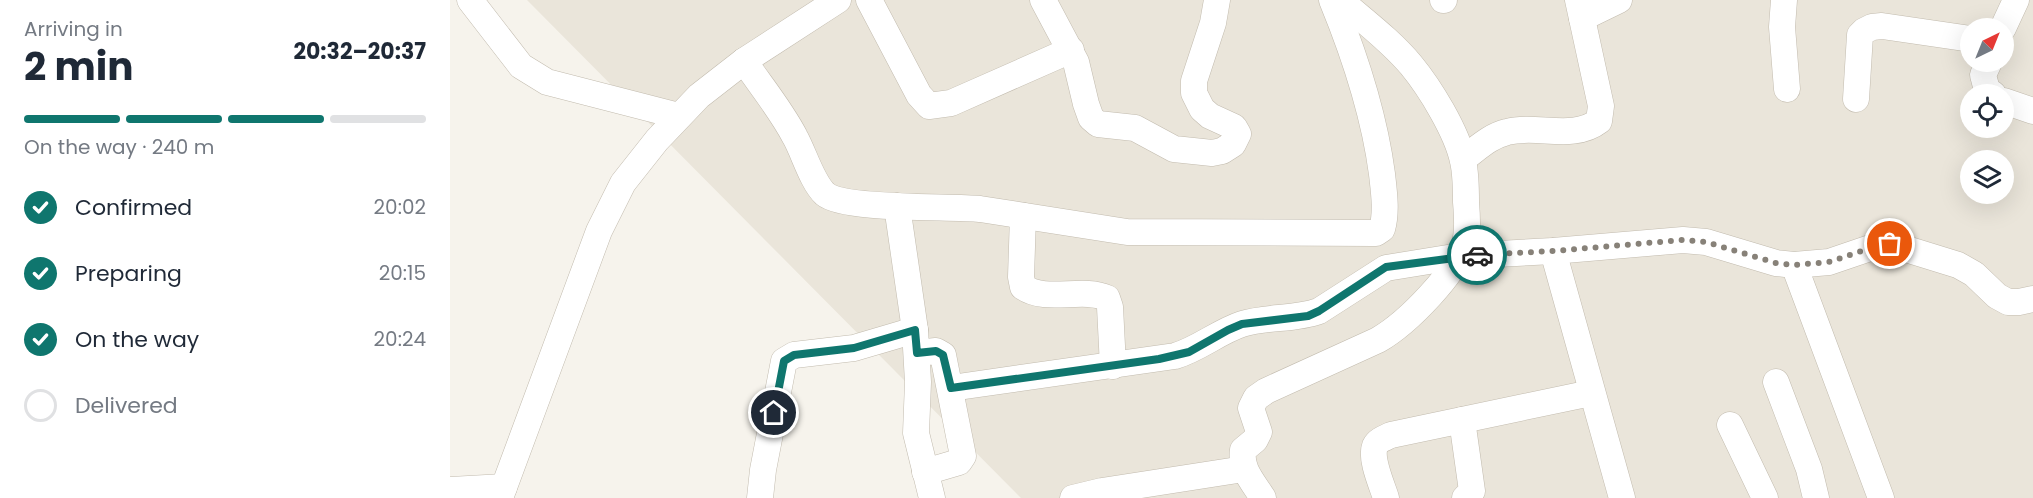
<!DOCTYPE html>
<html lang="en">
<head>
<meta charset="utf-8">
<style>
	:root { --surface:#fff; --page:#f6f6f7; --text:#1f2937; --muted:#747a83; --line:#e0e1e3; --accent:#0f766e }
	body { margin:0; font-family:Poppins,sans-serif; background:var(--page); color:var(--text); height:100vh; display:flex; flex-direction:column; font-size:22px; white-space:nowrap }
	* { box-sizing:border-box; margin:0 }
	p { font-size:20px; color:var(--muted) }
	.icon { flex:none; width:33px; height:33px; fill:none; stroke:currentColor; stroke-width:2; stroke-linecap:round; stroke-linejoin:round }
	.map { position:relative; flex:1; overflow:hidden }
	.details { display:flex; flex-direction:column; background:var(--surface); width:450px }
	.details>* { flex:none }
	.needle { width:39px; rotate:43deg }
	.tools { position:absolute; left:1510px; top:18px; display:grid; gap:12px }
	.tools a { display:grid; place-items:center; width:54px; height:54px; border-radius:50%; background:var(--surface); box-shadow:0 6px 24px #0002; font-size:30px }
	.pin { position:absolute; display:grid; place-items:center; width:51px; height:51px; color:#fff; margin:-26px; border:3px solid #fff; border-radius:50%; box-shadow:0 2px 6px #0007 }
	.courier { position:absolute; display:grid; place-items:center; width:60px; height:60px; margin:-30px; border:4px solid #0f766e; border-radius:50%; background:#fff; color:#222; box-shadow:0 2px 8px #0007 }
	.summary em { font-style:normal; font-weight:700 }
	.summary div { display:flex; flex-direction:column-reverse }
	.summary { display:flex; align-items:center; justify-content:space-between; height:102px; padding:0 24px }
	h1 { font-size:39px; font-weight:700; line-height:45px }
	.bar { display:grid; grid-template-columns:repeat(4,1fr); gap:9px 6px; align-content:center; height:72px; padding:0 24px }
	.bar i { height:8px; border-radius:4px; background:var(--line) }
	.bar .on { background:var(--accent) }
	.bar p { grid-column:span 4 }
	ol { padding:0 24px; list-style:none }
	li { display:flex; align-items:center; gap:18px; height:66px }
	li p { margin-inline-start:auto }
	li .icon { padding:6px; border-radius:50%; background:var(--accent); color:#fff; stroke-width:4 }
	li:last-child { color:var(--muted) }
	li i { width:33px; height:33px; border:3px solid var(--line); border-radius:50% }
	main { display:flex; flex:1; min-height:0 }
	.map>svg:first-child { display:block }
	.residential { fill:#eae5da; fill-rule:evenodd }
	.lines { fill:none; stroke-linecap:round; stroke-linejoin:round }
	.street-casing { stroke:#c2bbae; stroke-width:27 }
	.street { stroke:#fff; stroke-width:26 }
	.done { stroke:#878178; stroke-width:6; stroke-dasharray:0 10.8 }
	.route { stroke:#0f766e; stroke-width:8 }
</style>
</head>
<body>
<main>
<section class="details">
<div class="summary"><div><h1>2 min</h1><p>Arriving in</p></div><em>20:32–20:37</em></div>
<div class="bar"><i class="on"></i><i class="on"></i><i class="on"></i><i></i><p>On the way · 240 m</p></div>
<ol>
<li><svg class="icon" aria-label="check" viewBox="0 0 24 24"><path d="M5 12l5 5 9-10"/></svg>Confirmed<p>20:02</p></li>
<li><svg class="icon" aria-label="check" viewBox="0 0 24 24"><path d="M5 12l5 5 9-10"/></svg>Preparing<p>20:15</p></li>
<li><svg class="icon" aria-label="check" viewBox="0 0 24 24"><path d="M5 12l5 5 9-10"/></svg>On the way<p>20:24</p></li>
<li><i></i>Delivered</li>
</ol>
</section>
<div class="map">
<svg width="1583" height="498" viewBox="0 0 1583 498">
	<rect width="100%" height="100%" fill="#f6f3ec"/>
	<path class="residential" d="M77,0H1583V498H571ZM1521,28H1554V62H1521ZM1521,94H1554V128H1521ZM1521,160H1554V194H1521Z"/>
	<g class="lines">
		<defs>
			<g id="street">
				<polyline points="20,0 71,66 97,82 229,116"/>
				<polyline points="419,0 469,95 479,106 501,103 621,50"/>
				<polyline points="593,0 626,62 636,104 641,118 648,124 685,128 724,149 762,153 772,151 783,144 788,134 784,127 760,116 752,109 744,93 744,81 763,23 767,0"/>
				<polyline points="993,0 994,0"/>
				<polyline points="1334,0 1332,27 1337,89"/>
				<polyline points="1132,18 1169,0"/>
				<polyline points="1553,28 1566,0"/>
				<path d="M294,61C311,86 331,110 345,137C354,153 362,182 375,194C394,210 499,206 530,209L677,232L926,233L932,229C937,212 934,192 932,174C924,113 905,56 882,0"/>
				<polyline points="1539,62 1533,75 1537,90 1543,94"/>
				<polyline points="1406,99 1410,35 1414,31 1422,27 1432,26 1521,39"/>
				<polyline points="1554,101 1583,111"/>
				<path d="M1013,159C1027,149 1040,136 1057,132C1087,124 1123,141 1149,121L1151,106L1128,0"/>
				<polyline points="447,206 465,330 468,382 466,433 482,498"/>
				<path d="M573,216L571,277L573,287C596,303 632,287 657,298L660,307L663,366"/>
				<polyline points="1103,251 1172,498"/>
				<polyline points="1344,265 1431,498"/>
				<polyline points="467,353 486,351 493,355 513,456 509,462 475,472"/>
				<polyline points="1326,382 1359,469 1366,498"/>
				<path d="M501,388L725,356C749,349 768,332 792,324C817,316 845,320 869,311L936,268L1010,256L1103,251L1233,240L1256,242L1326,263L1344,265L1379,262L1426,246L1440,244L1508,265L1524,274L1547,296L1558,302H1569L1583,299"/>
				<polyline points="1012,420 1022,491 1015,498"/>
				<polyline points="1280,425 1315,498"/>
				<polyline points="0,490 54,487"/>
				<polyline points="50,498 149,231 173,183 207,140 249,96 294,61 388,0"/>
				<polyline points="310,498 313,470 334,361 344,355 404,348 465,330"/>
				<polyline points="623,498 652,491 794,469"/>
				<path d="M813,498C803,482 790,469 793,450L805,440L809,432L801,408L806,398L816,391L928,340C956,324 1010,271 1016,238C1018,227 1017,214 1016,202C1016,188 1016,174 1013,161C1007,132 980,88 961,65C940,40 914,21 890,0"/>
				<path d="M936,498C932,485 920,459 925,446C928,440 935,438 941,435L1141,393"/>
			</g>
		</defs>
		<use href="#street" class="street-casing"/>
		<use href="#street" class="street"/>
	</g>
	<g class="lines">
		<polyline class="done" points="1027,255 1103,251 1233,240 1256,242 1326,263 1344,265 1379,262 1426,246 1440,244"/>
		<polyline class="route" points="324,413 334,361 344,355 404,348 465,330 467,353 486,351 493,355 501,388 709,359 739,352 778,330 792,324 858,316 869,311 936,267 1027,255"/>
	</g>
</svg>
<div class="tools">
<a><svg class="needle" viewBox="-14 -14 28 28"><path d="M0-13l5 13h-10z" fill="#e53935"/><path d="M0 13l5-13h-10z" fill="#747a83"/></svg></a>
<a><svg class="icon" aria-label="locate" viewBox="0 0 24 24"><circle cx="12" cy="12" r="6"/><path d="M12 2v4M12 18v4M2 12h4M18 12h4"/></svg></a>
<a><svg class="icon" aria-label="layers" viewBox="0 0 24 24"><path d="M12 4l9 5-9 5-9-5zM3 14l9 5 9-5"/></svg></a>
</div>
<div class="pin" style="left:1440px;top:244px;background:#ea580c"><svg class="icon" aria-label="bag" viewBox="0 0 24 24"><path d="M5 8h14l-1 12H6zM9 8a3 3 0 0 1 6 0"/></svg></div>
<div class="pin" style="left:324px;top:413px;background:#1f2937"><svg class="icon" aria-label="home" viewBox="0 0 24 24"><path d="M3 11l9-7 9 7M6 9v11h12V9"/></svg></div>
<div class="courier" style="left:1027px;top:255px"><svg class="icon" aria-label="car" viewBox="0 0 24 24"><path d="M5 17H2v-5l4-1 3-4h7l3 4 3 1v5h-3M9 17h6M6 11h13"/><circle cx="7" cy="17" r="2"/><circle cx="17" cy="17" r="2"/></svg></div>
</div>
</main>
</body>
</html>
